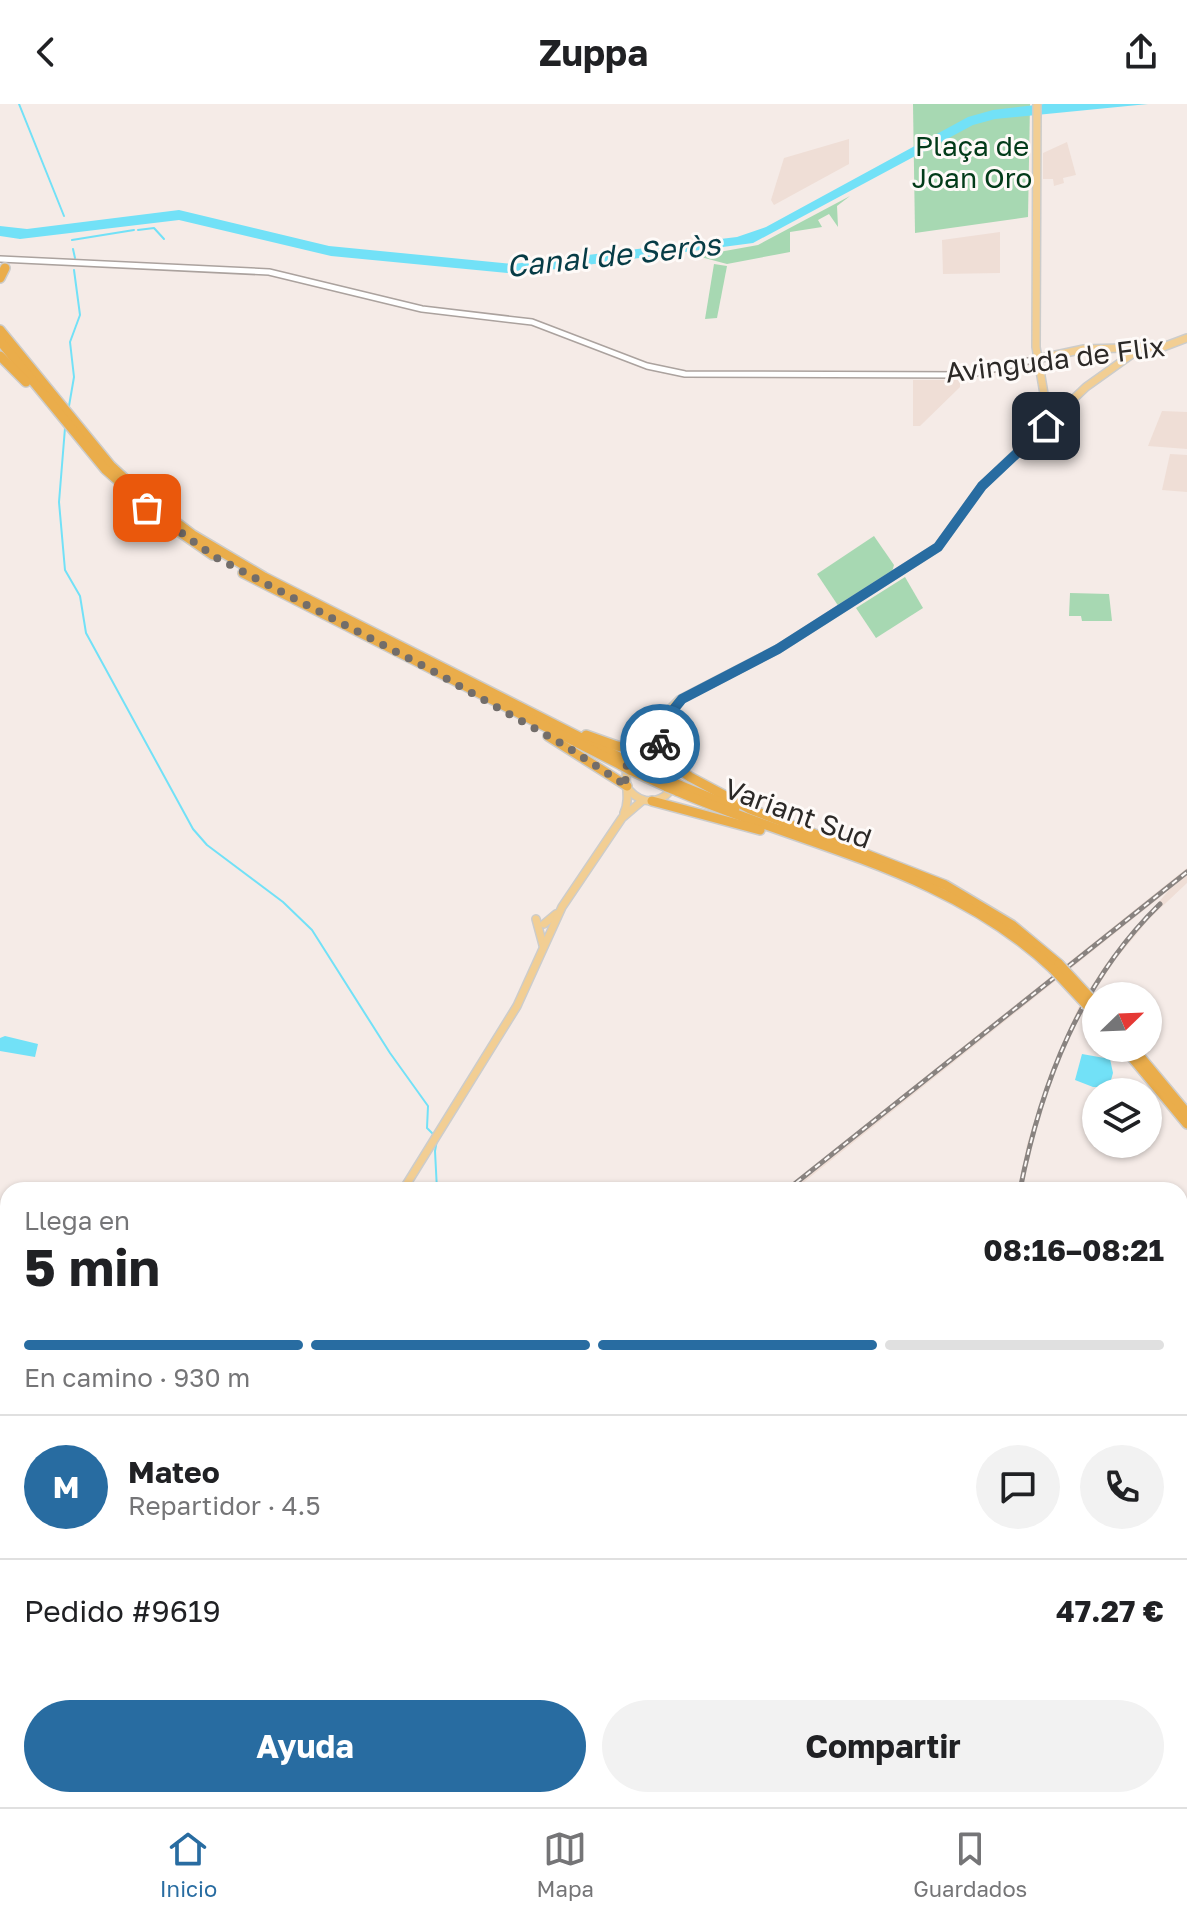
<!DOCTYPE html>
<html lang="es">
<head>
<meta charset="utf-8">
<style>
	:root { --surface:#fff; --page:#f2f2f2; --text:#202124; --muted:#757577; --line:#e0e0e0; --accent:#286ca1 }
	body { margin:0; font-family:"Golos Text",sans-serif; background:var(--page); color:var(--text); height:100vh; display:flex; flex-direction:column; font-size:30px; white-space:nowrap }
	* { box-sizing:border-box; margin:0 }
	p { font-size:26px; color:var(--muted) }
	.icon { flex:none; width:44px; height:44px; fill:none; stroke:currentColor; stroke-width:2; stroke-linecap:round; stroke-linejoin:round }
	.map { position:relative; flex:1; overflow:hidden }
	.sheet { position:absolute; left:0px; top:1078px; width:1188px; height:626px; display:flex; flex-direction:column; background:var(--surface); border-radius:24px 24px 0 0; box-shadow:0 2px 6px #0004 }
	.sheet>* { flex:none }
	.needle { width:52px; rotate:67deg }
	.fabs { position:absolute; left:1082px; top:878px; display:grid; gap:16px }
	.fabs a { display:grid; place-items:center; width:80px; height:80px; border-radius:50%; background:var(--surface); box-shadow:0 2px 6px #0004; font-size:40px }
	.pin { position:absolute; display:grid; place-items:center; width:68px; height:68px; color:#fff; margin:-34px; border-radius:16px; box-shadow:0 4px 12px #0006 }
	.courier { position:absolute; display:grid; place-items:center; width:80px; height:80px; margin:-40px; border:6px solid #286ca1; border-radius:50%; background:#fff; color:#222; box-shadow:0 2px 10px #0007 }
	.summary em { font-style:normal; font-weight:700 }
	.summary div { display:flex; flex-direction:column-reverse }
	.summary { display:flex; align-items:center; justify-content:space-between; height:136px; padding:0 24px }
	h1 { font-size:52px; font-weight:700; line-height:60px }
	.bar { display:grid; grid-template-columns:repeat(4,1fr); gap:12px 8px; align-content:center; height:96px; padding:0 24px }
	.bar i { height:10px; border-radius:6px; background:var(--line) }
	.bar .active { background:var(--accent) }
	.bar p { grid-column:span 4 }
	.line { display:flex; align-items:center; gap:20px; padding:0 24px; border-top:2px solid var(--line) }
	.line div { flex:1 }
	.round { display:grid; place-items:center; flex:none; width:84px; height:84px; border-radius:42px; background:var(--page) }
	.cta { display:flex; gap:16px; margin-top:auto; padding:16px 24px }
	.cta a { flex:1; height:92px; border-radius:48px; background:var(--accent); color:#fff; font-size:32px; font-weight:700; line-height:92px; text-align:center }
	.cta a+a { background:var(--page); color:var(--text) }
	header { display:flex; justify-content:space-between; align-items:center; height:104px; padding:0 24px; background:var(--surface); font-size:36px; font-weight:700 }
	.tabs { display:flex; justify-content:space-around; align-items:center; height:112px; border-top:2px solid var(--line); background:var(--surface); font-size:22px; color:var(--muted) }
	.tabs a { display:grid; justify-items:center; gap:4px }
	.tabs .active { color:var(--accent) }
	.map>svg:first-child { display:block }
	.built { fill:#efded6 }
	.green { fill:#a7d8b2 }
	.water { fill:#72e1f7 }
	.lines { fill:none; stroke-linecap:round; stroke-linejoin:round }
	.stream { stroke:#72e1f7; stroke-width:2 }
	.minor-casing { stroke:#aba29e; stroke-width:8 }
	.major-casing { stroke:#cccccb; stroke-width:10 }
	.highway-casing { stroke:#cccccb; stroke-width:12 }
	.minor { stroke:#fff; stroke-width:5 }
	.major { stroke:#f2ce93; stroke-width:7 }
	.highway { stroke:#eaad4b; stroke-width:9 }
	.rail-casing { stroke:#898380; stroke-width:5 }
	.rail { stroke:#fefaf8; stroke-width:2; stroke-dasharray:6; stroke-linecap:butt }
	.highway-bridge-casing { stroke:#cccccb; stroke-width:12; stroke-linecap:butt }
	.highway-bridge { stroke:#eaad4b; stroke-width:9 }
	.done { stroke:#726d6a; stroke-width:8; stroke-dasharray:0 14.4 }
	.route { stroke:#286ca1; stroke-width:10 }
	.labels { text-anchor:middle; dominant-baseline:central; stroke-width:6; stroke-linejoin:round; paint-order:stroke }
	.park-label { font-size:28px; fill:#023b19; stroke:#fefaf8 }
	.street-label { font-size:28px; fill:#2c2927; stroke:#fefaf8 }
	.water-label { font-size:30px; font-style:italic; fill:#063c46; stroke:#fefaf8 }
</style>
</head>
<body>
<header><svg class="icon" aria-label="back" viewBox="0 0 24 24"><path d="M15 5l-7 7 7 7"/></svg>Zuppa<svg class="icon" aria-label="share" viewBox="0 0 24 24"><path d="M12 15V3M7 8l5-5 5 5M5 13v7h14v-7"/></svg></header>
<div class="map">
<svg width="1187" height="1703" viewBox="0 0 1187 1703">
	<rect width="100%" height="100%" fill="#f5ebe7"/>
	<g class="built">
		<polygon points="849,35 849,60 774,101 771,96 784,54"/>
		<polygon points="1067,38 1076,71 1063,74 1064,79 1054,82 1053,75 1043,75 1043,49"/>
		<polygon points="1000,128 1000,169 943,170 942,136"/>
		<polygon points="913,276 960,276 960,283 920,322 913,322"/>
		<polygon points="1162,307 1187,308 1187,345 1148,342"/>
		<polygon points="1170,350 1187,351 1187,388 1162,386"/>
		<polygon points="1187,764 1187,779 1150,814 1115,856 1083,905 1054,967 1031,1042 1022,1086 1018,1086 1027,1040 1051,966 1079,902 1105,861 1169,786 794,1086 783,1086"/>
	</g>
	<g class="green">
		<polygon points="913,0 1030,0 1028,113 915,129"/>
		<polygon points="850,92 837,102 838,123 829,110 818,116 822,123 790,128 790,148 727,160 697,152 758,141"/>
		<polygon points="714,160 727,162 717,214 705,215"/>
		<polygon points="874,432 894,461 892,468 839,503 817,470"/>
		<polygon points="905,473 923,504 876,534 856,504"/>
		<polygon points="1070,489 1109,490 1112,517 1082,517 1081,512 1069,512"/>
	</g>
	<g class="water">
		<polygon points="1044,0 1148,0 995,15 973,21 753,139 518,170 331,152 179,116 20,135 0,132 0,122 27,125 179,106 329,142 513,160 737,133 766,123 968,13 993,6"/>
		<polygon points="5,932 38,940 35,953 0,947 0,934"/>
		<polygon points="1082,950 1110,955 1113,969 1109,983 1093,983 1075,976"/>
	</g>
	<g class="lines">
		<g class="stream">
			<polyline points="19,0 64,112"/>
			<polyline points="138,126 154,124 164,135"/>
			<polyline points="72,136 134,126"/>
			<polyline points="73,145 75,154"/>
			<polyline points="69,302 74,273 70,238 80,211 74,166"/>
			<polyline points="65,324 59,398 65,466 80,492 86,529 193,725 207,741 283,798 312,826 390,949 428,1002 427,1024 434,1031"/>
			<polyline points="437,1036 435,1047 437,1086"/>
			<polyline points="107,1703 108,1696"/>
			<polyline points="851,1703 852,1696"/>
		</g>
		<defs>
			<polyline id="minor" points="0,155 269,168 422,205 532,218 647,262 685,270 967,271 1037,255"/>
			<g id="major">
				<polyline points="1037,0 1036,243 1049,319"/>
				<polyline points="1037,255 1084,245 1163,243 1187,234"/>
				<polyline points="647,647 663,612 679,596 778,545 938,443 982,382 1086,283 1142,243"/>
				<path d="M629,686C635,693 641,697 651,697C657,696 664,694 668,689C687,668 658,651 660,630"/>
				<path d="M624,709C635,686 612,659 644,647L664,652"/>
				<polyline points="536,815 543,841"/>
				<polyline points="544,820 556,810"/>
				<polyline points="403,1086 517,902 562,803 622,714 643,696"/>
				<polyline points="16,1703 17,1696"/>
			</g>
			<g id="highway">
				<polyline points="0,174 5,164"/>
				<polyline points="0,226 111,362 152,400 193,431 264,473 623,655"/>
				<polyline points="0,237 105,365 164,417 213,451"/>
				<polyline points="0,252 26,278"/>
				<polyline points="243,469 621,661"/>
				<polyline points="586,631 617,642 644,647"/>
				<polyline points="548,632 627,682"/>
				<polyline points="633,660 669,677"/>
				<polyline points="672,660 690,673 750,705 945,781 1012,821 1059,860"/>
				<polyline points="630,666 667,683"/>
				<polyline points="679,681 735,704"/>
				<path d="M677,687C804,742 949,766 1053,865"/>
				<polyline points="652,697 760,726"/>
				<polyline points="1124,944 1187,1020"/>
				<polyline points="1133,944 1187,1009"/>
			</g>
		</defs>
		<use href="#minor" class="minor-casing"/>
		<use href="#major" class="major-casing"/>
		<use href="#highway" class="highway-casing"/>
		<use href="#minor" class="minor"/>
		<use href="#major" class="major"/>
		<use href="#highway" class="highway"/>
		<defs>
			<g id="rail">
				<polyline points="787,1086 1187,768"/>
				<path d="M1020,1086C1041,979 1081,877 1160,800"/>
				<polyline points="57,1703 63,1696"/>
				<polyline points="926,1703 927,1696"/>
			</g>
		</defs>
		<use href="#rail" class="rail-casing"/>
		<use href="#rail" class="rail"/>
		<defs>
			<g id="highway-bridge">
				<polyline points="623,655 633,660"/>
				<polyline points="621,661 630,666"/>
				<polyline points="669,677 679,681"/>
				<polyline points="667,683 677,687"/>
				<polyline points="1059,860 1096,900"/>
				<polyline points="1053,865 1096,911"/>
			</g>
		</defs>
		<use href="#highway-bridge" class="highway-bridge-casing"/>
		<use href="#highway-bridge" class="highway-bridge"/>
	</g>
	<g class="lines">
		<path class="done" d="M147,404L215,453L431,566L564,641L627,682C621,664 629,651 647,647L664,652L660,640"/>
		<polyline class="route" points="660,640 665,616 682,595 778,545 938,443 982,382 1046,322"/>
	</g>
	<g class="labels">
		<g class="park-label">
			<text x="972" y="41">Plaça de<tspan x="972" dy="32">Joan Oro</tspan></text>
		</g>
		<g class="street-label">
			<text transform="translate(1055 255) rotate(-7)">Avinguda de Flix</text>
			<text transform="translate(798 709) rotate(20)">Variant Sud</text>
		</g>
		<g class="water-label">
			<text transform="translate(613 151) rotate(-6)">Canal de Seròs</text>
		</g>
	</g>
</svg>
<div class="fabs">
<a><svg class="needle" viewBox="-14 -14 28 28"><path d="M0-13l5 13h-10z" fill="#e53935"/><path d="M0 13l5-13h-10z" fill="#757577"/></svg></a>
<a><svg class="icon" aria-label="layers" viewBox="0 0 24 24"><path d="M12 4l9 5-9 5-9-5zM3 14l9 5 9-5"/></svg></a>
</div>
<div class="pin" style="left:147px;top:404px;background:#ea580c"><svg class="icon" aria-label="bag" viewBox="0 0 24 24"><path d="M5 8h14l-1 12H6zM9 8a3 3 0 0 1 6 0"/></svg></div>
<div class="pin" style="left:1046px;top:322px;background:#1f2937"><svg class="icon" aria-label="home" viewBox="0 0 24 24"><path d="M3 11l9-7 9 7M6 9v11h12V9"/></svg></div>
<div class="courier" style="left:660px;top:640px"><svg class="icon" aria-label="bike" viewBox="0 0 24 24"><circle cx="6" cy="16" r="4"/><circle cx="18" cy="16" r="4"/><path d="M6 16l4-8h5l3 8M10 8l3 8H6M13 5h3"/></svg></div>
<section class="sheet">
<div class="summary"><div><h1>5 min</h1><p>Llega en</p></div><em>08:16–08:21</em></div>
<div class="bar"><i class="active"></i><i class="active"></i><i class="active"></i><i></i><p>En camino · 930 m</p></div>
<div class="line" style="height:144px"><b class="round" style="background:var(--accent);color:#fff">M</b><div><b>Mateo</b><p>Repartidor · 4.5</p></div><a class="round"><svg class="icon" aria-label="chat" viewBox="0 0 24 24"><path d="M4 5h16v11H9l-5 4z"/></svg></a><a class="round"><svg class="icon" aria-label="phone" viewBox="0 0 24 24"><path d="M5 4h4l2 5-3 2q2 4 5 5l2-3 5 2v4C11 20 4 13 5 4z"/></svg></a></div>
<div class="line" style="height:104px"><div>Pedido #9619</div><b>47.27 €</b></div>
<div class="cta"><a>Ayuda</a><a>Compartir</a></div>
</section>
</div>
<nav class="tabs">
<a class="active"><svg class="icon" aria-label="home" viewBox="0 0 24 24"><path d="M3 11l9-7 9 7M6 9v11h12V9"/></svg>Inicio</a>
<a><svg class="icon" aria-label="map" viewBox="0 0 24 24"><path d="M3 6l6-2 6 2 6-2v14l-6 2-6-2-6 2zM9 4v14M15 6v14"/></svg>Mapa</a>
<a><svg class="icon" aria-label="saved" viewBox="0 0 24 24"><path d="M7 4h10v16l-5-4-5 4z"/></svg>Guardados</a>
</nav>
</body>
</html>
